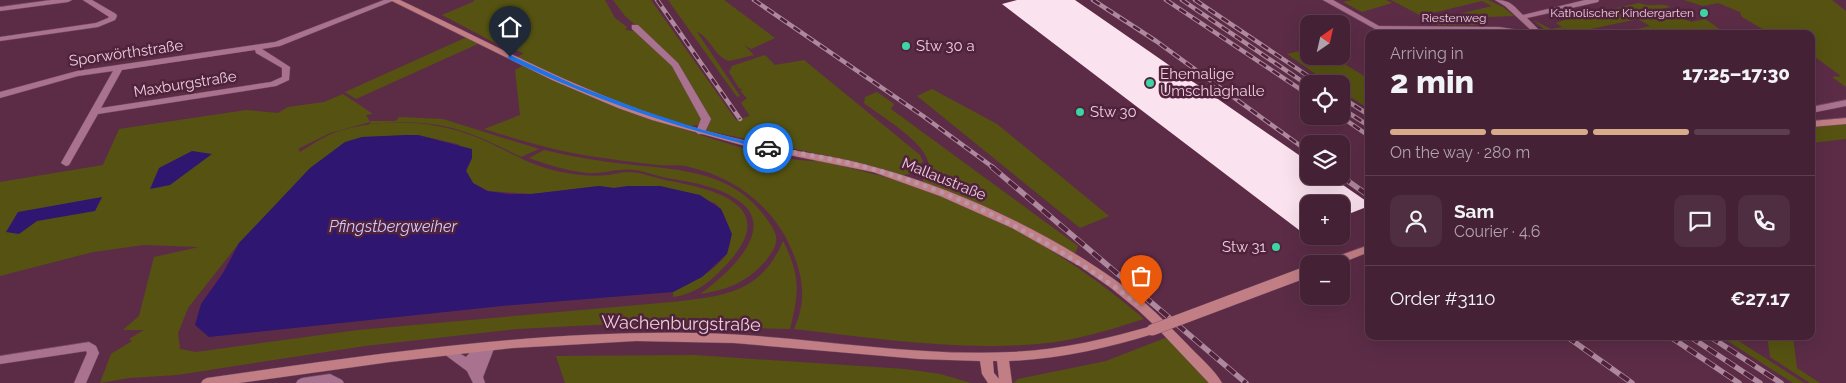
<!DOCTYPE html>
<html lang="en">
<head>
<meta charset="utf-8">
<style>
	:root { --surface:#452135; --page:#4f2e41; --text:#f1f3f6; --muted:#b0a3ad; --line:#5d3e50; --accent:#d6ab8b }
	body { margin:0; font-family:Raleway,sans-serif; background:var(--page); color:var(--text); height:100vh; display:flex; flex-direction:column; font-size:19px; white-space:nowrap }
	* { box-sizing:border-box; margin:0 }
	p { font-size:16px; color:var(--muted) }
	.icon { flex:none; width:28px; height:28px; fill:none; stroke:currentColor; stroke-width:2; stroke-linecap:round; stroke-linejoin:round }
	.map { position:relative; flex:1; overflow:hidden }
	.side { position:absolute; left:1365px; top:30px; width:450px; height:310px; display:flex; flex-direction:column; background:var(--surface); border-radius:10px; box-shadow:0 5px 20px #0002,0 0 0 1px var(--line) }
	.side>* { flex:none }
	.needle { width:32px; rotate:34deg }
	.controls { position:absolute; left:1300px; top:15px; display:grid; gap:10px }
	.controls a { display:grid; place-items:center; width:50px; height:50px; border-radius:10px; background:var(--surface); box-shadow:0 5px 20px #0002,0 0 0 1px var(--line); font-size:25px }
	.pin { position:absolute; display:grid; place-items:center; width:42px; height:42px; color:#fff; margin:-51px -21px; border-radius:50% 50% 50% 0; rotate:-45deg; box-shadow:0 0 5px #0007 }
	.pin .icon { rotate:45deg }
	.courier { position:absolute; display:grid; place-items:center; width:50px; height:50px; margin:-25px; border:4px solid #1a73e8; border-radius:50%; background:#fff; color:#222; box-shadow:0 1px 6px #0007 }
	.overview em { font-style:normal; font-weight:800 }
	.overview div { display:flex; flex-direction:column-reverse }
	.overview { display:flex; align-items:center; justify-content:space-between; height:85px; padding:0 25px }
	h1 { font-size:32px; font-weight:800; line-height:38px }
	.bar { display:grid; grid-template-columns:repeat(4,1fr); gap:8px 5px; align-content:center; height:60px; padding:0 25px }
	.bar i { height:6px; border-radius:4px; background:var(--line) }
	.bar .current { background:var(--accent) }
	.bar p { grid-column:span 4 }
	.line { display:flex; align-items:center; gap:12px; padding:0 25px; border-top:1px solid var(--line) }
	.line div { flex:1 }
	.round { display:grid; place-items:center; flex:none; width:52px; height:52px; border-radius:10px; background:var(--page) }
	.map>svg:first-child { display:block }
	.green { fill:#565312; fill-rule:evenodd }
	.water { fill:#2f1670 }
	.building { fill:#fbe2ef }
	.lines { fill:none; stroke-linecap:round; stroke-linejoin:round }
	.street-casing { stroke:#734a62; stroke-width:1 }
	.secondary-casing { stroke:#734a62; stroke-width:1 }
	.street { fill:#a9728f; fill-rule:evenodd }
	.secondary { fill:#c17e84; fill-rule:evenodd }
	.rail-far1-casing { stroke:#ae889c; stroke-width:4.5 }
	.rail-casing { stroke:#ae889c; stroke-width:5.5 }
	.rail-far1 { stroke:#50223c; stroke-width:2.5; stroke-dasharray:8; stroke-linecap:butt }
	.rail { stroke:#50223c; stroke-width:4; stroke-dasharray:11; stroke-linecap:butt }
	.secondary-bridge-casing { stroke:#734a62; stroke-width:12; stroke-linecap:butt }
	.secondary-bridge { stroke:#c17e84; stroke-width:11 }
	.route { fill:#1a73e8 }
	.done { stroke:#b995a8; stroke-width:5; stroke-dasharray:0 9 }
	.poi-dot { fill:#3dd4a3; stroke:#50223c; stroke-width:2 }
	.labels { text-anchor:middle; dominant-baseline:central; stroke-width:5; stroke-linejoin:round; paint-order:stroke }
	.far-poi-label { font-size:12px; fill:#ebcddc; stroke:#50223c; text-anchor:end }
	.far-street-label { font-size:12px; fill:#ebcddc; stroke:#50223c }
	.poi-label { font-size:15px; fill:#ebcddc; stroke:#50223c; text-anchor:start }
	.street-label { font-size:15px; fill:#ebcddc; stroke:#50223c }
	.water-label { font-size:16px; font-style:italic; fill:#cccafc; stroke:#50223c }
	.near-street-label { font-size:18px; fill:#ebcddc; stroke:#50223c }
</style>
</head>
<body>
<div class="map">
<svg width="1846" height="383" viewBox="0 0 1846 383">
	<rect width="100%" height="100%" fill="#5c2c47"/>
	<g class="green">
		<polygon points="472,0 605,0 615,18 627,27 625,30 635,31 673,65 702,120 699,125 690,126 610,100 516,58 524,53 497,44 442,15 475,1"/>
		<polygon points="613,0 651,0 736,120 750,116 741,103 747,98 740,91 743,90 739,88 729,72 732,66 765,55 775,65 804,60 920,155 923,161 915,173 903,175 829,156 708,131 706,129 709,117 676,61 625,16"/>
		<path d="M668,0H724L775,38L751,49L744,45L754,55L729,61C715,57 710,37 697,32L740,96L737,97Z"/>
		<polygon points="1352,0 1386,0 1392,3 1362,12 1343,2"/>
		<path d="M1391,0H1488L1503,7L1514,16L1486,17L1482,21L1485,25H1439ZM1482,1L1492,6L1434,20L1424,15Z"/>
		<polygon points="1684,0 1832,0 1846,11 1846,87 1832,77 1841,76 1811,54 1811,34 1771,34 1742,17 1740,12 1718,3 1703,6"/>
		<path d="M1639,3C1652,8 1659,2 1670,7L1663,9L1691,22L1705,19L1727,34H1615L1650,26L1638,19L1591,29L1595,32L1590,33L1585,30L1569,34H1550L1533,20L1551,29L1562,27L1556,23L1567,19Z"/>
		<polygon points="467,37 480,43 356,99 345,92"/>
		<polygon points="1309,49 1309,56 1332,56 1369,79 1369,109 1341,91 1341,84 1330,84 1287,54"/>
		<path d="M522,66C584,95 646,117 710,138C745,149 785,162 822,161C849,168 876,174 903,182C991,210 1075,259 1144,319C1109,330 1074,341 1037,344C957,351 874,338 794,329C806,302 804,280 793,253C776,208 735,177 689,167C679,164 668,166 658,165C633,162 608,159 583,155C549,149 516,139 484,129L520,115L515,70Z"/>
		<polygon points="932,89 997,124 1109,216 1080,228 917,96"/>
		<path d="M877,92L894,104L891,109L1078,246L1075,254L991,209L924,183L922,177L929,165C926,142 882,117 864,103L865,97Z"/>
		<path d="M343,94L373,114L366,115L370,122L330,133L298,149L300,152C311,145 323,137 336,132C382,117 437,120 481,139C509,151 529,166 561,172C577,175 593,177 609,175C616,174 622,172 628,172C640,172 653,177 665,180C714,189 783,205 726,265C711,281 696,294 673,297V292C700,278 743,259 727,223C724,214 722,209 715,203L660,186H628L614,188L599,186L533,194L489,191L473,183L466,170L472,158L458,144L418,135L362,137L239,243L188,308L178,333L180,349L196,352L358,330L672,302C722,296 761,294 783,241C801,277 799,292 790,329L615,324L517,329L365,346L177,375L129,378L100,383L111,354L132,341L129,339L144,330H123L139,316L154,257L199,247L144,245L93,252L0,276V182L103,165L119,129L246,110L278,113L288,107L324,102Z"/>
		<path d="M399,117L443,119L539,149L521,157C462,127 436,118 369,124L371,121H396Z"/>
		<polygon points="1846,123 1846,139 1811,143 1811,127"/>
		<path d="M544,150C574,157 604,162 634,165C685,170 734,173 766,218C776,232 781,239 770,255C752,280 730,290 700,294C723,278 776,233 743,204C723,187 692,182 667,178C656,176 645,171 634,170C619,168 603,174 588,173C568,171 548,165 529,158Z"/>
		<polygon points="1720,336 1731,336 1804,383 1793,383"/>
		<polygon points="1767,336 1793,336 1797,368 1820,383 1810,383 1770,357"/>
		<polygon points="1165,338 1182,350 1215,383 1014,383 1018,379 1106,361"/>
		<polygon points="694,355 905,369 940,374 971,383 565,383 556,356"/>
	</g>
	<g class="water">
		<polygon points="406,135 418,135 472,149 472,158 466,171 473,183 487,191 509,194 531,194 599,186 614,188 628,186 660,186 700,195 721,209 732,234 727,254 702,277 673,292 502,306 209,337 195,325 201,304 223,273 239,243 310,168 345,142 362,137"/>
		<polygon points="192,151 212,154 170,185 150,189 159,168"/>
		<polygon points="102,197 95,211 37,221 19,234 6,232 18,212"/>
	</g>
	<polygon class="building" points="1017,0 1075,0 1309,162 1309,176 1330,176 1369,203 1369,206 1341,217 1341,204 1309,204 1309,230 1303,233 1002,4"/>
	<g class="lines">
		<defs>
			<g id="street">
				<polygon points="51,0 72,0 68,2 0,11 0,7"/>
				<polygon points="83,0 92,0 116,14 117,16 115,20 98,27 0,41 0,37 96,23 108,18 109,17"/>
				<path d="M384,0H395L280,46L262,49L290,67L289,80L276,86L98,114L69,165L66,166L61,163L113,71L78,76L0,98V92L77,71L275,42ZM255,50L256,53L282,68V77L271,82L101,108L122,70Z"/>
				<path d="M1323,0H1333L1379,26L1499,27L1533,32L1505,6L1495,0C1510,0 1513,5 1523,15L1585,0H1599L1598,2L1527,18L1543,34H1514L1499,31L1377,30Z"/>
				<polygon points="632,25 638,25 678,63 711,119 704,134 698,134 696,132 701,119 672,66 632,29"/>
				<polygon points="1846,100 1846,106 1811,113 1811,107"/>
				<polygon points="89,342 96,346 99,353 86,383 74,383 87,353 86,351 0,364 0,356"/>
				<polygon points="489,342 493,343 495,346 483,377 485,383 473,383 467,371 444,354 442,351 444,348 448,347 466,357 476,345 484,345"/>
				<polygon points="330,374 342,380 344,383 296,383 298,380 302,378"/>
			</g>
			<g id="secondary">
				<path d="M390,0H400C485,40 568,86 658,116C695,129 735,139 774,147C809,153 844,158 878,168C967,192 1074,244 1145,303C1160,316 1174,331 1188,345C1199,357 1214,369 1222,383H1209L1157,328L1158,330L1156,333C1108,348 1059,359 1009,361L1012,383H988L982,374L980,361L919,359L734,343L636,341L513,348L390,362L239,383H201L203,380L207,378C369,355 532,330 697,333C802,335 906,357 1011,352C1060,350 1106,339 1152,326L1156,327L1138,310L1111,288L1081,267L1012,228L940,196L873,172L749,147L652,120L618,108L552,80ZM993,361H997L999,379L994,373Z"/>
				<polygon points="1846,118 1846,124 1811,127 1811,121"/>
				<polygon points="1369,245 1369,252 1339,264 1323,264 1324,261"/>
			</g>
		</defs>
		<use href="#street" class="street-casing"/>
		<use href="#secondary" class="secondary-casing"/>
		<use href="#street" class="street"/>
		<use href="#secondary" class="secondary"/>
		<defs>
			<g id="rail-far1">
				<polyline points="657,0 740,119"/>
				<polyline points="754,0 923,116 994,168"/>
				<polyline points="1093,0 1156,41 1309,152"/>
				<polyline points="1166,0 1309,95"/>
				<polyline points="1182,0 1309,86"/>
				<polyline points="1195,0 1320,84"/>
				<polyline points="1341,97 1369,115"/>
				<polyline points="1341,108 1369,126"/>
				<polyline points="1340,116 1369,136"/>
			</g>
			<g id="rail">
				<polyline points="992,167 1246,383"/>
				<polyline points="1341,176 1369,196"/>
				<polyline points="1566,336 1632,383"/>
				<polyline points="1669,336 1739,383"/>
				<polyline points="1689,336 1760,383"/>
				<polyline points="1709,336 1781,383"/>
			</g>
		</defs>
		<use href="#rail-far1" class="rail-far1-casing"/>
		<use href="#rail" class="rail-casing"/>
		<use href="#rail-far1" class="rail-far1"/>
		<use href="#rail" class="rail"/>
		<defs>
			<polyline id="secondary-bridge" points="1152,330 1309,271"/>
		</defs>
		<use href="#secondary-bridge" class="secondary-bridge-casing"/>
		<use href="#secondary-bridge" class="secondary-bridge"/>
	</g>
	<path class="route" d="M510,55L575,85L644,111L703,130L772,148L768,150C673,127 595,100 507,58Z"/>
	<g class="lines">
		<path class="done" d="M768,148C804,154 840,160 876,170C969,196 1064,248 1141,306"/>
	</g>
	<g class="poi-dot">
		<circle cx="1704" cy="13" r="5"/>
		<circle cx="906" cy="46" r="5"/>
		<circle cx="1150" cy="83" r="5"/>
		<circle cx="1080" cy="112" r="5"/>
		<circle cx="1276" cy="247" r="5"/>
	</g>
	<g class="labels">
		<g class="far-poi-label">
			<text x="1694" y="13">Katholischer Kindergarten</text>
		</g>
		<g class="far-street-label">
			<text x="1454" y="18">Riestenweg</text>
		</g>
		<g class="poi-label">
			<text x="916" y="46">Stw 30 a</text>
			<text x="1160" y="74">Ehemalige<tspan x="1160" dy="17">Umschlaghalle</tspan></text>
			<text x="1090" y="112">Stw 30</text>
			<text x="1266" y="247" text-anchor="end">Stw 31</text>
		</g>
		<g class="street-label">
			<text transform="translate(126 53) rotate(-8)">Sporwörthstraße</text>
			<text transform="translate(185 84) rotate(-9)">Maxburgstraße</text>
			<text transform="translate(944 179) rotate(22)">Mallaustraße</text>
		</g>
		<g class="water-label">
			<text x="393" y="226">Pfingstbergweiher</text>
		</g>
		<g class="near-street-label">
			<text transform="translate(681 323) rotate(1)">Wachenburgstraße</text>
		</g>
	</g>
</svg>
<div class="controls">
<a><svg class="needle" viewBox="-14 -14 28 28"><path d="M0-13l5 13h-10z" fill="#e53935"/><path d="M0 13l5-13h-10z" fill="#b0a3ad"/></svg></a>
<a><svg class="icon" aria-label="locate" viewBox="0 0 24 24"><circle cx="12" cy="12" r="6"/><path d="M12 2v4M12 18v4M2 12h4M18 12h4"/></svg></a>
<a><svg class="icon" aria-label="layers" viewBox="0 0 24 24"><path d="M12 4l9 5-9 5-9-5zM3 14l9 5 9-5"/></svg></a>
<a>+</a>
<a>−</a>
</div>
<div class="pin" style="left:1141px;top:306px;background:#ea580c"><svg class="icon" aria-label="bag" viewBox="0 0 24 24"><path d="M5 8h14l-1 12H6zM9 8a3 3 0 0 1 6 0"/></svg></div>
<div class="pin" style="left:510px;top:57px;background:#1f2937"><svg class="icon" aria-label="home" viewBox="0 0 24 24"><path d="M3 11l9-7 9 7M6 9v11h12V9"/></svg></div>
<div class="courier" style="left:768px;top:148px"><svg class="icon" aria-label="car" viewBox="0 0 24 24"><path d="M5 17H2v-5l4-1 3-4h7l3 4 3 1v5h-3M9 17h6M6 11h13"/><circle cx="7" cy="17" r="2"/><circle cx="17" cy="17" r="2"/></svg></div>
<section class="side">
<div class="overview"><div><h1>2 min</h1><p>Arriving in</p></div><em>17:25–17:30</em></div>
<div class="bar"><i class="current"></i><i class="current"></i><i class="current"></i><i></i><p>On the way · 280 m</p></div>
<div class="line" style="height:90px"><a class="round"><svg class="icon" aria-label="person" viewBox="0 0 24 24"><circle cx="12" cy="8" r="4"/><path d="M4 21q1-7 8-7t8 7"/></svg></a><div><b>Sam</b><p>Courier · 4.6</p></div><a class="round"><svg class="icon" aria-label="chat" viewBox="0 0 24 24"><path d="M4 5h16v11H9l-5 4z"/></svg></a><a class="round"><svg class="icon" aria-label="phone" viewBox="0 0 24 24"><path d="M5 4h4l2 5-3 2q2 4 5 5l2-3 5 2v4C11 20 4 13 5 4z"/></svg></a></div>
<div class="line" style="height:65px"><div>Order #3110</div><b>€27.17</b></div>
</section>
</div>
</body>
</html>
